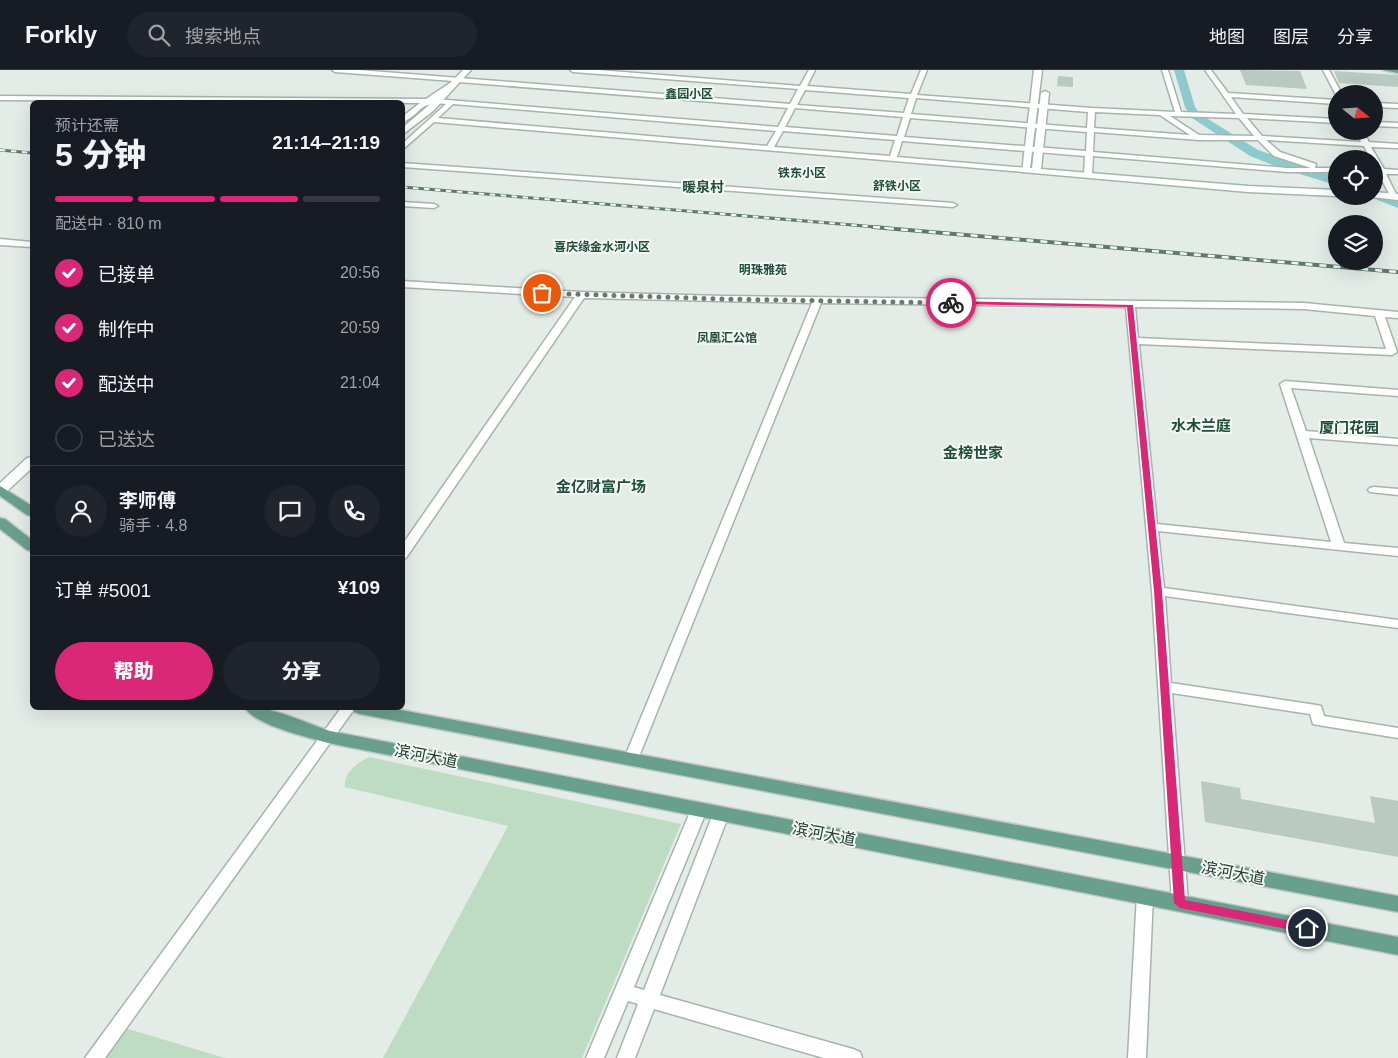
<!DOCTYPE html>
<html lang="zh">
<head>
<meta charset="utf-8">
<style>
	:root { --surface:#171b24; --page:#20242c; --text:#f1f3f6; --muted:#9ea1a6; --line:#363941; --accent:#db2777 }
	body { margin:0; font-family:Arial,"Noto Sans SC",sans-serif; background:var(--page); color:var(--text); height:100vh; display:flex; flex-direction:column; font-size:19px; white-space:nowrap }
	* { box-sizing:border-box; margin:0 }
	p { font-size:16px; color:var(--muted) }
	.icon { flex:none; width:28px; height:28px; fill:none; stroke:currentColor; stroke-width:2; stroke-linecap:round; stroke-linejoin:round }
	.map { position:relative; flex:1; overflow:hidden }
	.panel { position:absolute; left:30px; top:30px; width:375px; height:610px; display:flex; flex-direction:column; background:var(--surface); border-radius:8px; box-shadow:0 5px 20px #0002 }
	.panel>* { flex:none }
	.needle { width:32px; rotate:108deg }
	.fabs { position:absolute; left:1328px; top:15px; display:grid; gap:10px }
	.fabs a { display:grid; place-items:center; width:55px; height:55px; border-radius:50%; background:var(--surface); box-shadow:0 5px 20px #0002; font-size:25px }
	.pin { position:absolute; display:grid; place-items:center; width:42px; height:42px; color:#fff; margin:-21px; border:2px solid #fff; border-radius:50%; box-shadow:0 1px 5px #0007 }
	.courier { position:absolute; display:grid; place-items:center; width:50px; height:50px; margin:-25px; border:4px solid #db2777; border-radius:50%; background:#fff; color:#222; box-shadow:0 1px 6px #0007 }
	.headline em { font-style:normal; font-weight:800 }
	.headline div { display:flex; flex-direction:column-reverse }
	.headline { display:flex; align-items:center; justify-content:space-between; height:85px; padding:0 25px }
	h1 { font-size:32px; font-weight:800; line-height:38px }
	.bar { display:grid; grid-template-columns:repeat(4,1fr); gap:8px 5px; align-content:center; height:60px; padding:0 25px }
	.bar i { height:6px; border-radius:4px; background:var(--line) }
	.bar .active { background:var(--accent) }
	.bar p { grid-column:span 4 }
	.line { display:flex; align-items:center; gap:12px; padding:0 25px; border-top:1px solid var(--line) }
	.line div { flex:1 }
	.round { display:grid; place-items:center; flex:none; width:52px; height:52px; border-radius:26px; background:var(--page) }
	ol { padding:0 25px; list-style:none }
	li { display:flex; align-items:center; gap:15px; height:55px }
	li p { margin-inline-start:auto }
	li .icon { padding:5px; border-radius:50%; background:var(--accent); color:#fff; stroke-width:4 }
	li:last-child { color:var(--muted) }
	li i { width:28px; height:28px; border:2px solid var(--line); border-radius:50% }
	.cta { display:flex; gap:10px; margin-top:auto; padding:10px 25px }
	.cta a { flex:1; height:58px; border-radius:30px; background:var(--accent); color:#fff; font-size:20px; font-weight:800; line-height:58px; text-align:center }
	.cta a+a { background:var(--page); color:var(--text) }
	header { display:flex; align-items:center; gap:30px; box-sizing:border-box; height:70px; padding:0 25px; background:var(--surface); border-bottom:1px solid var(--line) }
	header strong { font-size:24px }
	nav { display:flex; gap:28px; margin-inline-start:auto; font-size:18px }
	.search { width:350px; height:45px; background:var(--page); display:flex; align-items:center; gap:12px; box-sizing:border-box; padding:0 18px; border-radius:28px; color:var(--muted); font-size:19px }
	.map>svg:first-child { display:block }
	.green { fill:#bddcc2 }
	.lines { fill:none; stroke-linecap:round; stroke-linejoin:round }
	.river { fill:#8dcace; fill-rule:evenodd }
	.building { fill:#bbc9c3 }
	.street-casing { stroke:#a6b4ad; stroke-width:3 }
	.secondary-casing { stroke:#a1b7ae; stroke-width:3 }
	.primary-casing { stroke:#c1c8c6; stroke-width:3 }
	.street { fill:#fff; fill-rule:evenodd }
	.secondary { fill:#fff; fill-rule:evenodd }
	.primary { fill:#699f8d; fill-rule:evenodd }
	.rail-far1-casing { stroke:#5e786e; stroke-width:3 }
	.rail-casing { stroke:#5e786e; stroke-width:4 }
	.rail-far1 { stroke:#f3f8f5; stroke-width:2; stroke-dasharray:5.5; stroke-linecap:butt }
	.rail { stroke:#f3f8f5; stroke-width:2.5; stroke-dasharray:7; stroke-linecap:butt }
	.route { fill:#db2777 }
	.done { stroke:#667a72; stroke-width:5; stroke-dasharray:0 9 }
	.labels { text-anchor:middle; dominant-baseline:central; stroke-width:4; stroke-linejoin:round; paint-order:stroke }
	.far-neighbourhood-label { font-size:12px; font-weight:bold; fill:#204d3e; stroke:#f3f8f5 }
	.far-quarter-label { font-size:14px; font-weight:bold; fill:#204d3e; stroke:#f3f8f5 }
	.neighbourhood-label { font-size:15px; font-weight:bold; fill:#204d3e; stroke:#f3f8f5 }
	.near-street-label { font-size:16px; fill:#233c33; stroke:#f3f8f5 }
</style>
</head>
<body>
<header>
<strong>Forkly</strong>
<div class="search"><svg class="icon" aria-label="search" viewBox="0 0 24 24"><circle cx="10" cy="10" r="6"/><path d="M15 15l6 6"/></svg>搜索地点</div>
<nav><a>地图</a><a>图层</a><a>分享</a></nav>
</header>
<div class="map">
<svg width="1398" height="988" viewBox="0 0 1398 988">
	<rect width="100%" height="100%" fill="#e3ece7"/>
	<g class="green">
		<path d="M369,687L681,754L582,988H383L508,756L345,717C343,703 357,693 369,687Z"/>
		<polygon points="125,958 225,988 104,988"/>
	</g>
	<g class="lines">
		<g class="river">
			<polygon points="1174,0 1184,0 1195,37 1200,44 1258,80 1336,107 1336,115 1280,98 1250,86 1192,48 1185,37"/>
			<polygon points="1374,120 1398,129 1398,138 1370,127 1374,126"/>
		</g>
	</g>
	<g class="building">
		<polygon points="1240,0 1300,1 1307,19 1246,15"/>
		<polygon points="1334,1 1398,5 1398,17 1339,13"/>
		<polygon points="1058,6 1073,7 1073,17 1057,16"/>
		<polygon points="1201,711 1240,718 1241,729 1375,753 1370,726 1398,731 1398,787 1205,752"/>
	</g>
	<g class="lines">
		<defs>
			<g id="street">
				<path d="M332,0H359L790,34L798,19L573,2L570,0H598L800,16L809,0H815L807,16L911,24L921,0H927L917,25L1092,38L1175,42L1162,0H1168L1181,42L1236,44L1205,0H1211L1228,23L1336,30V34L1231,27L1243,44L1336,49V53L1247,48L1262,66L1361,72L1356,61H1363L1369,72L1398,74V78L1371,77L1384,99L1398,100V104H1386L1398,128L1392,129L1378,103H1374V99H1376L1374,89H1370L1364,76L1266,70L1280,82L1316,94L1315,98H1336V102H1287L1093,86L1092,105L1088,107L1084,105L1085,86L902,71L897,87L1028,98L1029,100L1025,102L434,52L402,80V74L446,34C418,31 424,42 402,53V47L420,33L0,30V26L426,29L453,11L335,2ZM459,12L788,38L778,57L435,29ZM805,20L909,28L904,43L797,35ZM916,28L1088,42L1087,58L911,44ZM453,34L776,61L767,76L438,48ZM795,38L903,47L897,66L785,57ZM1095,42L1160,45L1190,65L1094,58ZM1170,46L1239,48L1254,66L1199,65ZM910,48L1087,62L1086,81L904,67ZM783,61L895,70L890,86L774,77ZM1094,62L1199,70H1258L1274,86L1311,98H1287L1093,82Z"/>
				<polygon points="1323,0 1329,0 1342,24 1336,25"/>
				<polygon points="1374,33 1398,34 1398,38 1374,37"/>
				<polygon points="1374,52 1398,53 1398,57 1374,56"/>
				<polygon points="402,93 953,133 957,135 953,137 402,97"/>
				<polygon points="402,132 434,134 438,136 434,138 402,136"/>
				<polygon points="0,169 32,172 32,177 0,175"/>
				<path d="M402,211L581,222L722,226L1304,233L1398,242V248L1385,247L1397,282L1392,285L1139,274L1157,454L1331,472L1280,314L1285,311L1398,320V326L1291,318L1306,361L1398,369V375L1309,368L1344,473L1398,478V486L1158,461L1164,518L1398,550V558L1165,526L1171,613L1316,635L1321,636L1324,646L1398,658V668L1318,655L1313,654L1310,644L1172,623L1188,833L1186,838L1180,840L1174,838L1172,833L1152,521L1126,237L821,233L638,689L636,693L631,694L626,693L624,689L812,233L584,228L406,488L402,489V475L575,227L402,217ZM1135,237L1304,239L1375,246L1386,279L1138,268Z"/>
				<polygon points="1374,417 1398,419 1398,425 1370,422 1368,420 1370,418"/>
				<polygon points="341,638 355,638 105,988 85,988"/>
				<polygon points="699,734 705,736 707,740 634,917 644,920 713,744 715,740 721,738 727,740 729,744 660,925 853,979 860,982 862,988 824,988 654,939 635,988 617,988 638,934 628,931 604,988 586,988 691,740 693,736"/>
				<polygon points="1145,818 1151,820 1153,825 1146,988 1128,988 1137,825 1139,820"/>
			</g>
			<g id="secondary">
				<polygon points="463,0 471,0 433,41 402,65 402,58 427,37"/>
				<polygon points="1034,0 1042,0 1030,98 1032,98 1041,23 1045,21 1049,23 1041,99 1248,116 1336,120 1336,126 1248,122 1022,102"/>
				<polygon points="1374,122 1398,124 1398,130 1371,127 1374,126"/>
				<polygon points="32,387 32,398 5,423 0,424 0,413 27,388"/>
			</g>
			<g id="primary">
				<polygon points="1383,0 1398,0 1398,3"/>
				<polygon points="0,416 32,436 32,446 27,445 0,426"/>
				<polygon points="0,448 5,449 32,470 32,481 27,480 0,459"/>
				<path d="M245,638C270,635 305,653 330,661L1398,867V885L328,673C309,668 255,655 245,638Z"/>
				<polygon points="352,638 390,638 1398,826 1398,842 360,644 354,642"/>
			</g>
		</defs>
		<use href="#street" class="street-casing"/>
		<use href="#secondary" class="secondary-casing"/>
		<use href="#primary" class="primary-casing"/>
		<use href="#street" class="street"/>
		<use href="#secondary" class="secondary"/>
		<use href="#primary" class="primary"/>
		<defs>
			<g id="rail-far1">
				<polyline points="0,80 32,83"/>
				<polyline points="402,117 888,158"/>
			</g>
			<polyline id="rail" points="873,157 1398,202"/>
		</defs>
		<use href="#rail-far1" class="rail-far1-casing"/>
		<use href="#rail" class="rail-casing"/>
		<use href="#rail-far1" class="rail-far1"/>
		<use href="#rail" class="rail"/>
	</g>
	<polygon class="route" points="951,231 1133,235 1162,521 1185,830 1307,854 1313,858 1311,862 1307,863 1180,838 1174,833 1154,521 1127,237 949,234"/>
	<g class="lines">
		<polyline class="done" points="542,223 722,229 951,233"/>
	</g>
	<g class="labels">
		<g class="far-neighbourhood-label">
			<text x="689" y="24">鑫园小区</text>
			<text x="802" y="103">铁东小区</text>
			<text x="897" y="116">舒铁小区</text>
			<text x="602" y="177">喜庆缘金水河小区</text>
			<text x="763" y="200">明珠雅苑</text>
			<text x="727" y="268">凤凰汇公馆</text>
		</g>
		<g class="far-quarter-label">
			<text x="703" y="117">暖泉村</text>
		</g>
		<g class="neighbourhood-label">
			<text x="1201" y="355">水木兰庭</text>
			<text x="1349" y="357">厦门花园</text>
			<text x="973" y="382">金榜世家</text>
			<text x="601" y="416">金亿财富广场</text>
		</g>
		<g class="near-street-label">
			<text transform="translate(426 686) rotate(11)">滨河大道</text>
			<text transform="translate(824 764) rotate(11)">滨河大道</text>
			<text transform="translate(1233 803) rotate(11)">滨河大道</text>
		</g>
	</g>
</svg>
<div class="fabs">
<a><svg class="needle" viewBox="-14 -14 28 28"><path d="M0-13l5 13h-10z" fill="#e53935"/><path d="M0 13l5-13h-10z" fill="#9ea1a6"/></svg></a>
<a><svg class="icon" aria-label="locate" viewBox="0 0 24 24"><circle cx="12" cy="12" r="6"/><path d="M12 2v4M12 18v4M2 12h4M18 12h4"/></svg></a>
<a><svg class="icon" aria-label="layers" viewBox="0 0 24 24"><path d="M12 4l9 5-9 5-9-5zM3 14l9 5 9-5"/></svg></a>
</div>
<div class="pin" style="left:542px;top:223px;background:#ea580c"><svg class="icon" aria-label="bag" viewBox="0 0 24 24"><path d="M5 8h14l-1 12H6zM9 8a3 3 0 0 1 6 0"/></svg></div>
<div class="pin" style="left:1307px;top:858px;background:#1f2937"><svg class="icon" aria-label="home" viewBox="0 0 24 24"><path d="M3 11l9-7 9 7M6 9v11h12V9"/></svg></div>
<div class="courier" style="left:951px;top:233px"><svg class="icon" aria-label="bike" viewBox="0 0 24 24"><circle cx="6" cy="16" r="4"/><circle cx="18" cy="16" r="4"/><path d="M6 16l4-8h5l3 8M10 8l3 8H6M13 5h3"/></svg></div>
<section class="panel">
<div class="headline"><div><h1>5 分钟</h1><p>预计还需</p></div><em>21:14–21:19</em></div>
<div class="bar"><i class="active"></i><i class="active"></i><i class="active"></i><i></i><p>配送中 · 810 m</p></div>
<ol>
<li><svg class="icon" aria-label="check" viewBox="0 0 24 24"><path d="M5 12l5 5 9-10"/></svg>已接单<p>20:56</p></li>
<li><svg class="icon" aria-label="check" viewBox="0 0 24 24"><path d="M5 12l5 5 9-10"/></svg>制作中<p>20:59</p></li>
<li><svg class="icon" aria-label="check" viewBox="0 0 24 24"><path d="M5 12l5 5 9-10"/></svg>配送中<p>21:04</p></li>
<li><i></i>已送达</li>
</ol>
<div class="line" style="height:90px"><a class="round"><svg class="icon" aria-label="person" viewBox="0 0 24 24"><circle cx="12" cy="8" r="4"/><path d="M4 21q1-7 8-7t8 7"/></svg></a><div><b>李师傅</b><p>骑手 · 4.8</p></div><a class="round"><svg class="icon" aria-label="chat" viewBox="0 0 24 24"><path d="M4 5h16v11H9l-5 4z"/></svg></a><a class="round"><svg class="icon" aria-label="phone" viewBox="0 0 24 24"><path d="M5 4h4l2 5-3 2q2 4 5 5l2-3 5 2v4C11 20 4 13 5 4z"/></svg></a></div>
<div class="line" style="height:65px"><div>订单 #5001</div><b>¥109</b></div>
<div class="cta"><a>帮助</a><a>分享</a></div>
</section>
</div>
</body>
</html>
